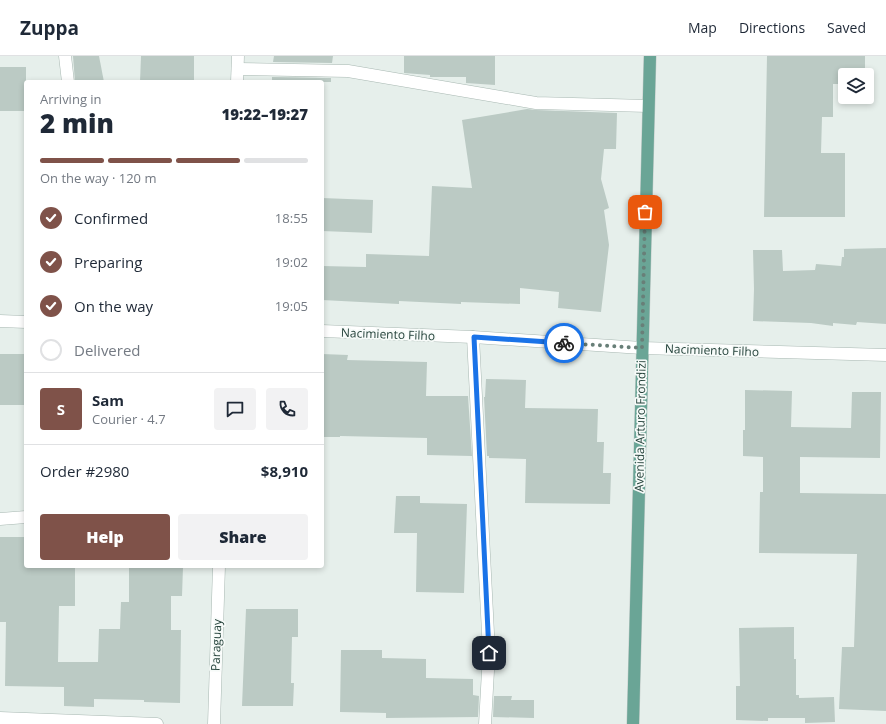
<!DOCTYPE html>
<html lang="en">
<head>
<meta charset="utf-8">
<style>
	:root { --surface:#fff; --page:#f2f2f3; --text:#1f2937; --muted:#747a83; --line:#e0e1e3; --accent:#7f5249 }
	body { margin:0; font-family:"Open Sans",sans-serif; background:var(--page); color:var(--text); height:100vh; display:flex; flex-direction:column; font-size:15px; white-space:nowrap }
	* { box-sizing:border-box; margin:0 }
	p { font-size:13px; color:var(--muted) }
	.icon { flex:none; width:22px; height:22px; fill:none; stroke:currentColor; stroke-width:2; stroke-linecap:round; stroke-linejoin:round }
	.map { position:relative; flex:1; overflow:hidden }
	.panel { position:absolute; left:24px; top:24px; width:300px; height:488px; display:flex; flex-direction:column; background:var(--surface); border-radius:4px; box-shadow:0 2px 6px #0003 }
	.panel>* { flex:none }
	.tools { position:absolute; left:838px; top:12px; display:grid; gap:8px }
	.tools a { display:grid; place-items:center; width:36px; height:36px; border-radius:4px; background:var(--surface); box-shadow:0 2px 6px #0003; font-size:20px }
	.pin { position:absolute; display:grid; place-items:center; width:34px; height:34px; color:#fff; margin:-17px; border-radius:8px; box-shadow:0 2px 6px #0006 }
	.courier { position:absolute; display:grid; place-items:center; width:40px; height:40px; margin:-20px; border:3px solid #1a73e8; border-radius:50%; background:#fff; color:#222; box-shadow:0 1px 5px #0007 }
	.summary em { font-style:normal; font-weight:800 }
	.summary div { display:flex; flex-direction:column-reverse }
	.summary { display:flex; align-items:center; justify-content:space-between; height:68px; padding:0 16px }
	h1 { font-size:26px; font-weight:800; line-height:30px }
	.bar { display:grid; grid-template-columns:repeat(4,1fr); gap:6px 4px; align-content:center; height:48px; padding:0 16px }
	.bar i { height:5px; border-radius:3px; background:var(--line) }
	.bar .active { background:var(--accent) }
	.bar p { grid-column:span 4 }
	.line { display:flex; align-items:center; gap:10px; padding:0 16px; border-top:1px solid var(--line) }
	.line div { flex:1 }
	.round { display:grid; place-items:center; flex:none; width:42px; height:42px; border-radius:4px; background:var(--page) }
	ol { padding:0 16px; list-style:none }
	li { display:flex; align-items:center; gap:12px; height:44px }
	li p { margin-inline-start:auto }
	li .icon { padding:4px; border-radius:50%; background:var(--accent); color:#fff; stroke-width:4 }
	li:last-child { color:var(--muted) }
	li i { width:22px; height:22px; border:2px solid var(--line); border-radius:50% }
	.action { display:flex; gap:8px; margin-top:auto; padding:8px 16px }
	.action a { flex:1; height:46px; border-radius:4px; background:var(--accent); color:#fff; font-size:16px; font-weight:800; line-height:46px; text-align:center }
	.action a+a { background:var(--page); color:var(--text) }
	header { display:flex; align-items:center; gap:24px; box-sizing:border-box; height:56px; padding:0 20px; background:var(--surface); border-bottom:1px solid var(--line) }
	header strong { font-size:19px }
	nav { display:flex; gap:22px; margin-inline-start:auto; font-size:14px }
	.map>svg:first-child { display:block }
	.building { fill:#bbcac4 }
	.lines { fill:none; stroke-linecap:round; stroke-linejoin:round }
	.minor-casing { stroke:#a8b8b2; stroke-width:13 }
	.major-casing { stroke:#c2cac8; stroke-width:13 }
	.minor { stroke:#fff; stroke-width:12 }
	.major { stroke:#6aa596; stroke-width:12 }
	.done { stroke:#687f78; stroke-width:4; stroke-dasharray:0 7.2 }
	.route { stroke:#1a73e8; stroke-width:5 }
	.labels { text-anchor:middle; dominant-baseline:central; stroke-width:3.5; stroke-linejoin:round; paint-order:stroke }
	.street-label { font-size:12px; fill:#24423a; stroke:#f7fbf9 }
</style>
</head>
<body>
<header>
<strong>Zuppa</strong>
<nav><a>Map</a><a>Directions</a><a>Saved</a></nav>
</header>
<div class="map">
<svg width="886" height="668" viewBox="0 0 886 668">
	<rect width="100%" height="100%" fill="#e6efeb"/>
	<g class="building">
		<polygon points="73,0 99,0 104,26 75,26"/>
		<polygon points="141,0 194,0 194,26 140,26"/>
		<polygon points="274,0 333,0 332,7 273,6"/>
		<polygon points="404,0 495,0 495,29 466,27 466,21 430,21 430,19 404,17"/>
		<polygon points="767,0 865,0 865,19 845,19 845,28 833,28 833,61 822,61 821,97 845,97 845,161 764,161"/>
		<rect x="0" y="11" width="26" height="44"/>
		<polygon points="272,21 331,22 331,26 272,26"/>
		<polygon points="527,53 536,54 617,57 616,93 604,93 601,123 609,152 604,154 609,189 601,256 558,252 559,236 520,232 520,248 461,246 461,248 399,245 399,248 322,244 322,210 366,211 366,198 429,200 432,130 472,132 462,64"/>
		<polygon points="322,142 373,144 372,177 322,175"/>
		<polygon points="886,192 886,268 857,266 856,269 833,267 833,270 811,267 753,265 754,233 753,194 782,194 783,215 815,214 816,208 841,210 842,201 844,201 844,193"/>
		<rect x="0" y="298" width="26" height="51"/>
		<polygon points="322,298 348,299 347,304 427,306 426,340 468,340 472,400 427,399 427,382 340,380 340,381 322,381"/>
		<polygon points="486,323 526,324 525,352 598,353 597,386 604,386 603,417 611,417 610,448 525,447 526,403 489,402 489,400 487,400 484,341 485,341"/>
		<polygon points="745,334 792,335 791,371 851,372 852,336 881,336 880,402 800,401 800,437 886,438 886,655 839,653 842,591 854,591 857,498 759,497 760,436 763,436 763,401 743,400 743,374 745,374"/>
		<polygon points="396,440 420,440 420,447 467,448 464,537 416,536 417,477 394,477"/>
		<polygon points="0,481 26,481 26,510 75,510 75,550 59,550 58,606 98,606 99,573 120,573 121,546 129,546 129,510 183,511 182,540 171,540 171,574 181,574 180,647 144,646 144,644 94,643 94,651 64,650 64,631 5,630 6,566 0,566"/>
		<polygon points="246,553 298,553 298,581 292,581 291,627 294,627 293,650 242,650"/>
		<polygon points="794,571 794,603 796,603 796,639 799,639 799,642 834,641 835,666 805,667 805,662 768,662 768,665 736,664 736,630 740,630 739,572"/>
		<polygon points="341,594 382,594 382,602 426,603 426,622 473,623 473,639 479,640 478,661 386,662 386,657 340,656"/>
		<polygon points="494,640 512,640 511,644 534,644 534,662 493,661"/>
	</g>
	<g class="lines">
		<defs>
			<g id="minor">
				<polyline points="65,0 68,26"/>
				<polyline points="238,13 348,15 536,47 648,50"/>
				<polyline points="237,26 238,0"/>
				<polyline points="0,265 26,266"/>
				<polyline points="322,275 473,281 642,292 886,299"/>
				<polyline points="473,281 489,597 485,668"/>
				<polyline points="0,463 26,461"/>
				<polyline points="0,662 157,668"/>
				<polyline points="214,668 219,510"/>
			</g>
			<polyline id="major" points="633,668 650,0"/>
		</defs>
		<use href="#minor" class="minor-casing"/>
		<use href="#major" class="major-casing"/>
		<use href="#minor" class="minor"/>
		<use href="#major" class="major"/>
	</g>
	<g class="lines">
		<polyline class="done" points="564,287 642,292 645,156"/>
		<polyline class="route" points="489,597 474,281 564,287"/>
	</g>
	<g class="labels">
		<g class="street-label">
			<text transform="translate(388 278) rotate(2)">Nacimiento Filho</text>
			<text transform="translate(712 294) rotate(2)">Nacimiento Filho</text>
			<text transform="translate(640 370) rotate(-89)">Avenida Arturo Frondizi</text>
			<text transform="translate(216 589) rotate(-88)">Paraguay</text>
		</g>
	</g>
</svg>
<div class="tools">
<a><svg class="icon" aria-label="layers" viewBox="0 0 24 24"><path d="M12 4l9 5-9 5-9-5zM3 14l9 5 9-5"/></svg></a>
</div>
<div class="pin" style="left:645px;top:156px;background:#ea580c"><svg class="icon" aria-label="bag" viewBox="0 0 24 24"><path d="M5 8h14l-1 12H6zM9 8a3 3 0 0 1 6 0"/></svg></div>
<div class="pin" style="left:489px;top:597px;background:#1f2937"><svg class="icon" aria-label="home" viewBox="0 0 24 24"><path d="M3 11l9-7 9 7M6 9v11h12V9"/></svg></div>
<div class="courier" style="left:564px;top:287px"><svg class="icon" aria-label="bike" viewBox="0 0 24 24"><circle cx="6" cy="16" r="4"/><circle cx="18" cy="16" r="4"/><path d="M6 16l4-8h5l3 8M10 8l3 8H6M13 5h3"/></svg></div>
<section class="panel">
<div class="summary"><div><h1>2 min</h1><p>Arriving in</p></div><em>19:22–19:27</em></div>
<div class="bar"><i class="active"></i><i class="active"></i><i class="active"></i><i></i><p>On the way · 120 m</p></div>
<ol>
<li><svg class="icon" aria-label="check" viewBox="0 0 24 24"><path d="M5 12l5 5 9-10"/></svg>Confirmed<p>18:55</p></li>
<li><svg class="icon" aria-label="check" viewBox="0 0 24 24"><path d="M5 12l5 5 9-10"/></svg>Preparing<p>19:02</p></li>
<li><svg class="icon" aria-label="check" viewBox="0 0 24 24"><path d="M5 12l5 5 9-10"/></svg>On the way<p>19:05</p></li>
<li><i></i>Delivered</li>
</ol>
<div class="line" style="height:72px"><b class="round" style="background:var(--accent);color:#fff">S</b><div><b>Sam</b><p>Courier · 4.7</p></div><a class="round"><svg class="icon" aria-label="chat" viewBox="0 0 24 24"><path d="M4 5h16v11H9l-5 4z"/></svg></a><a class="round"><svg class="icon" aria-label="phone" viewBox="0 0 24 24"><path d="M5 4h4l2 5-3 2q2 4 5 5l2-3 5 2v4C11 20 4 13 5 4z"/></svg></a></div>
<div class="line" style="height:52px"><div>Order #2980</div><b>$8,910</b></div>
<div class="action"><a>Help</a><a>Share</a></div>
</section>
</div>
</body>
</html>
